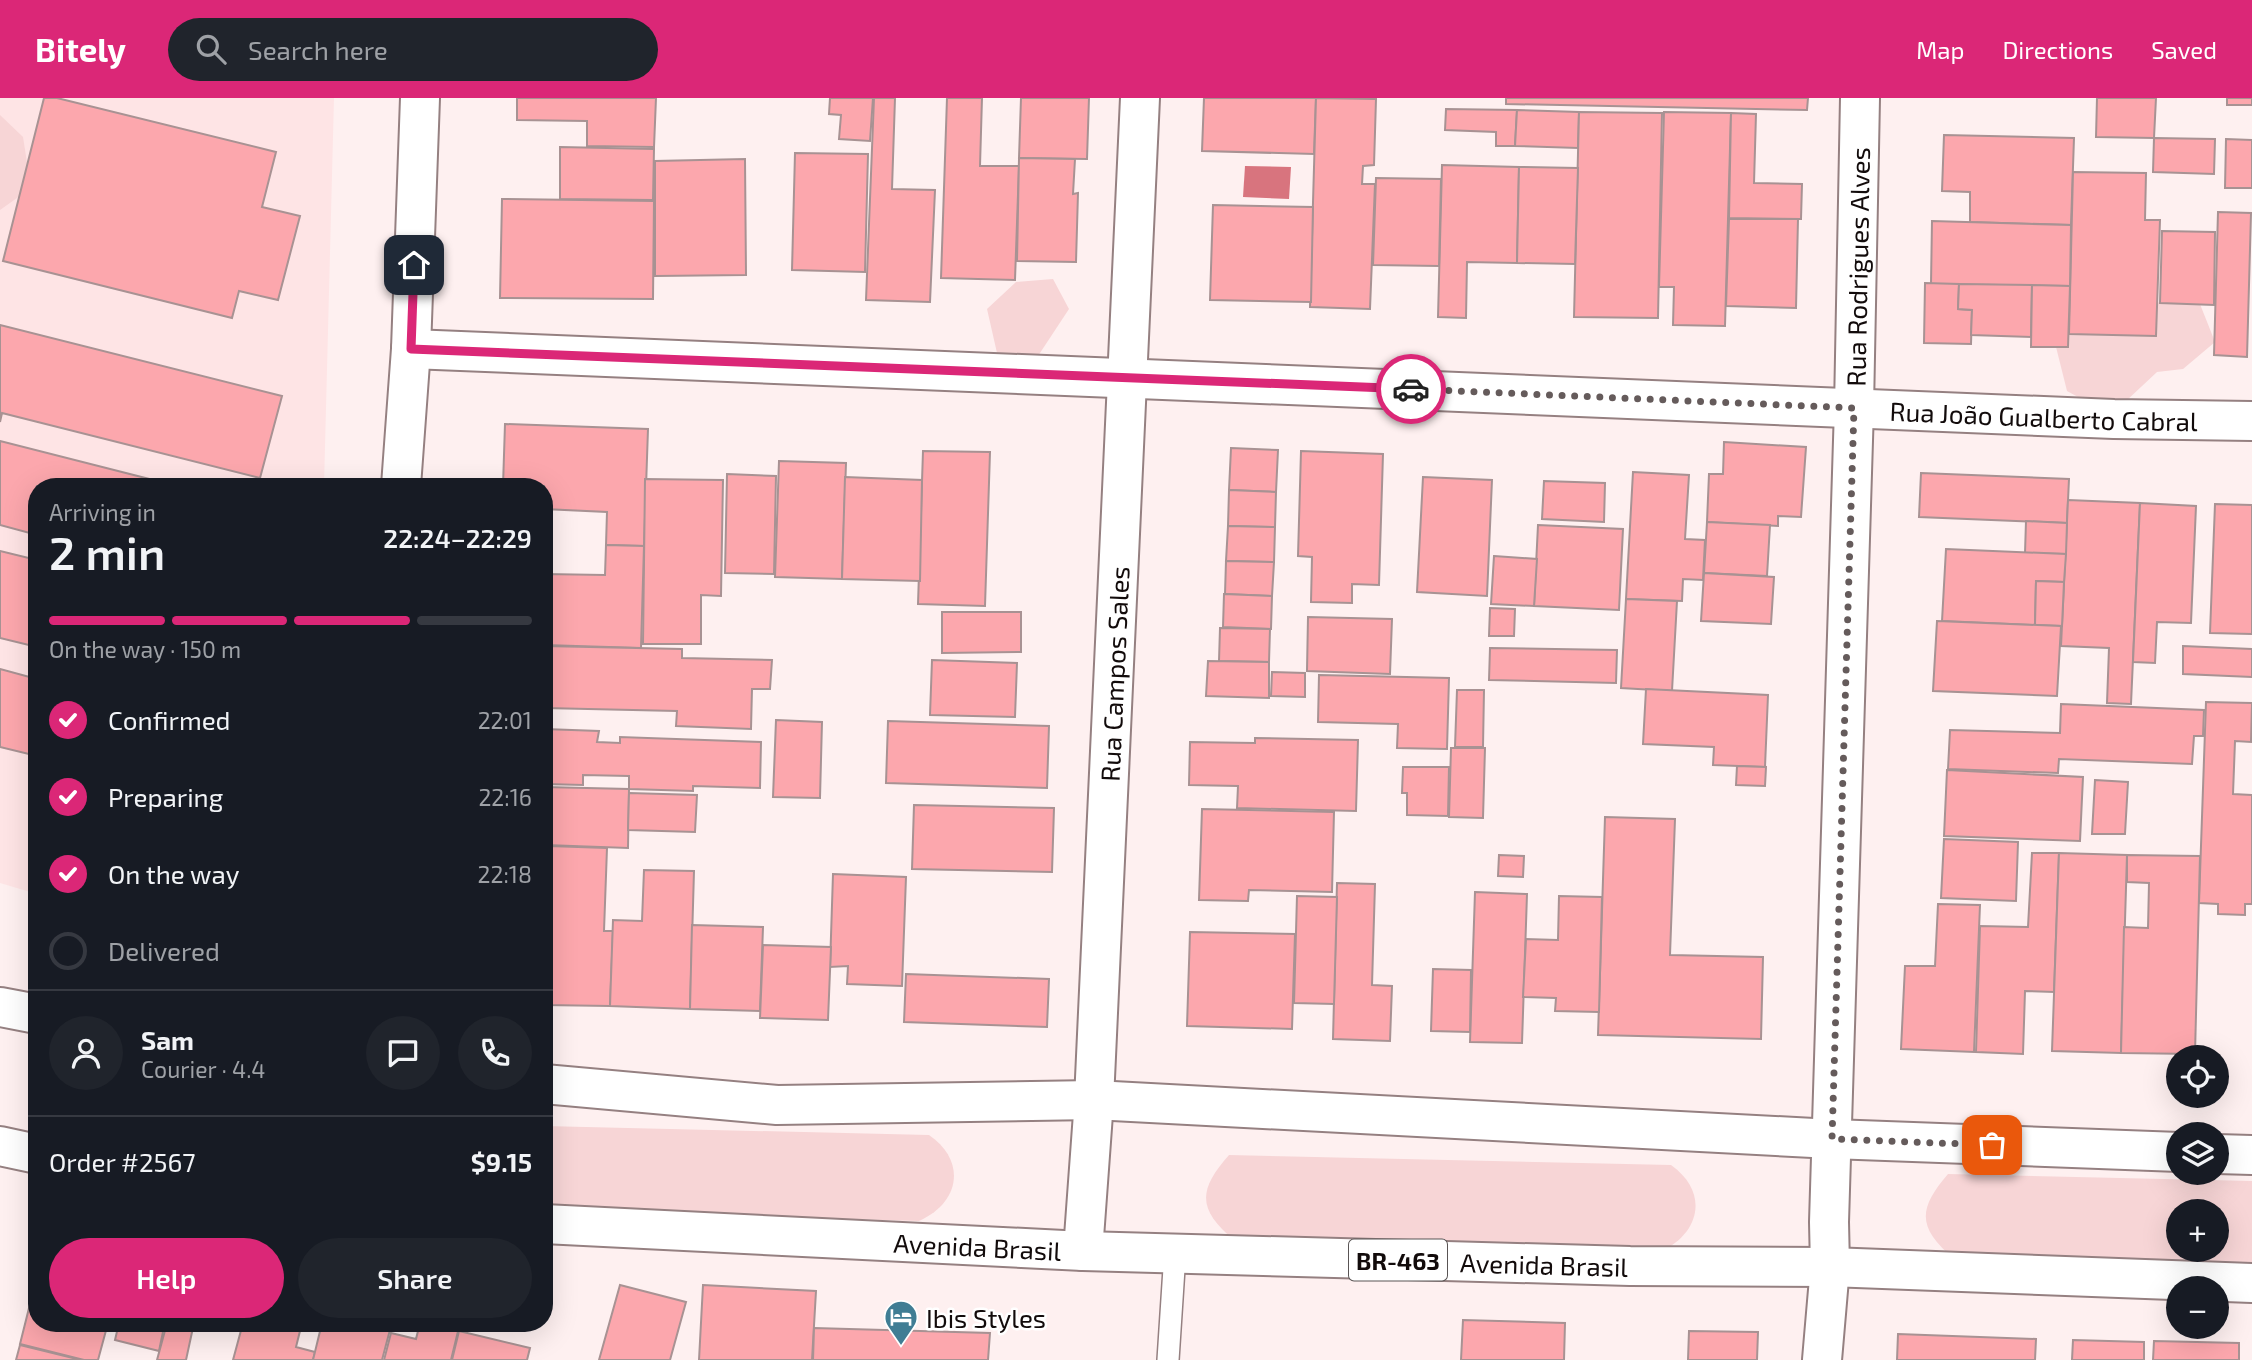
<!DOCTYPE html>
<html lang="en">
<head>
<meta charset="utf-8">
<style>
	:root { --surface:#171b24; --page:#20242c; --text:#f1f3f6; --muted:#9ea1a6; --line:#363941; --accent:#db2777 }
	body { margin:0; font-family:"Exo 2",sans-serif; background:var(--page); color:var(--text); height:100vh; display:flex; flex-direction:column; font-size:26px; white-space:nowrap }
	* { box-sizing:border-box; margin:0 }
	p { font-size:23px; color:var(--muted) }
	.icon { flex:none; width:38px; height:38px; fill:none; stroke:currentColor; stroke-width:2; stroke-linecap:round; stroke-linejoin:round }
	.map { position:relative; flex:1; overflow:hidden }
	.drawer { position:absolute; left:28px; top:380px; width:525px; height:854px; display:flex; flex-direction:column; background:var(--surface); border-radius:28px; box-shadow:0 7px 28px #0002 }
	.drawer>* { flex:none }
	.controls { position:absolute; left:2166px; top:947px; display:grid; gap:14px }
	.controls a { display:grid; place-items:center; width:63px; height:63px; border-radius:50%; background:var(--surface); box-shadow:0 7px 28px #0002; font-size:35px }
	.pin { position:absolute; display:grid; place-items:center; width:60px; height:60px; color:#fff; margin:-30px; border-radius:14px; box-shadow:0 4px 10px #0006 }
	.courier { position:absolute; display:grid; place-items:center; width:70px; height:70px; margin:-35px; border:5px solid #db2777; border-radius:50%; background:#fff; color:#222; box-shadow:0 2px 9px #0007 }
	.summary em { font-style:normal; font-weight:600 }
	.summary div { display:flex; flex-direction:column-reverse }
	.summary { display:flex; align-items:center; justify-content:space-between; height:119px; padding:0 21px }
	h1 { font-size:46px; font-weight:600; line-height:52px }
	.bar { display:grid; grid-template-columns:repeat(4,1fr); gap:10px 7px; align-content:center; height:84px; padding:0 21px }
	.bar i { height:9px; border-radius:5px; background:var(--line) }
	.bar .selected { background:var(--accent) }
	.bar p { grid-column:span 4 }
	.line { display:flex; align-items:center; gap:18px; padding:0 21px; border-top:2px solid var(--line) }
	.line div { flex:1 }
	.round { display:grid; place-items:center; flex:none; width:74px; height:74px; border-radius:37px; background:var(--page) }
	ol { padding:0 21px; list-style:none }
	li { display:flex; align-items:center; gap:21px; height:77px }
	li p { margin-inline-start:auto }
	li .icon { padding:7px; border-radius:50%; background:var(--accent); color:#fff; stroke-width:4 }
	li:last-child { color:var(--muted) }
	li i { width:38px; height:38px; border:4px solid var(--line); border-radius:50% }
	.action { display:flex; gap:14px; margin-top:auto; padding:14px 21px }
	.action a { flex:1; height:80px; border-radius:42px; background:var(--accent); color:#fff; font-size:28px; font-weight:600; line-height:80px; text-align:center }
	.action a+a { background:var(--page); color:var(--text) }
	header { display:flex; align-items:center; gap:42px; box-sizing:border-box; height:98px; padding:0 35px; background:var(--accent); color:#fff }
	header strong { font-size:33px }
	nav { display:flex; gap:38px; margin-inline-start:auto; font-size:24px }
	.search { width:490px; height:63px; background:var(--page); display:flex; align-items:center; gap:18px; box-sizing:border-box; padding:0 24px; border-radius:38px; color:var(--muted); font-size:26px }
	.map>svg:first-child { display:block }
	.built { fill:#fee4e5 }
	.green { fill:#f7d5d6; fill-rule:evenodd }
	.water { fill:#d8747e }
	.building { fill:#fca7ad; stroke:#a89293; stroke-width:2 }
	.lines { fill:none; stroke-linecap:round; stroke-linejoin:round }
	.service-casing { stroke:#958081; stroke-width:24 }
	.minor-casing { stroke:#958081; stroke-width:42 }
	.primary-casing { stroke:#958081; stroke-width:42 }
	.service { stroke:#fff; stroke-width:21 }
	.minor { stroke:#fff; stroke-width:38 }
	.primary { stroke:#fff; stroke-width:38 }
	.done { stroke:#655b5b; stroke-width:7; stroke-dasharray:0 12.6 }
	.route { stroke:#db2777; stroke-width:9 }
	.labels { text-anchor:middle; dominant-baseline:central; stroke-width:5; stroke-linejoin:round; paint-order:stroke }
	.shield { fill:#fff; stroke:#595454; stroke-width:2 }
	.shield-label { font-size:24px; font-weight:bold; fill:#120b0b }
	.street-label { font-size:26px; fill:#120b0b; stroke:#fff }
	.poi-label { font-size:26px; fill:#120b0b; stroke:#fff; text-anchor:start }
</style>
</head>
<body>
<header>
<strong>Bitely</strong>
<div class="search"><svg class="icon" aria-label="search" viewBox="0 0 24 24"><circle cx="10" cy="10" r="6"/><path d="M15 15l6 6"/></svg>Search here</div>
<nav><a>Map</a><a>Directions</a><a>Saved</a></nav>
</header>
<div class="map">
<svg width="2252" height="1262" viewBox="0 0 2252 1262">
	<rect width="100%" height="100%" fill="#fef0f0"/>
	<polygon class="built" points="0,0 334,0 324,388 37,388 37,796 0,785"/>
	<g class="green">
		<polygon points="0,17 23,39 31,90 0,112"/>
		<polygon points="1053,181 1069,211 1038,258 997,255 987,211 1016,184"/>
		<polygon points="2196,196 2215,244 2183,271 2157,274 2111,317 2067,293 2056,249 2063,226"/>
		<path d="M544,1028L929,1037C967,1063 960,1105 919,1123L544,1113Z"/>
		<path d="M1229,1057L1671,1067C1709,1094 1701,1135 1660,1154L1235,1143C1198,1112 1197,1093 1229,1057Z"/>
		<path d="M1948,1076L2252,1083V1169L1954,1161C1918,1130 1917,1112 1948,1076ZM2179,1113H2217V1152H2179Z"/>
	</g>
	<polygon class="water" points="1245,68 1291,69 1289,101 1243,99"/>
	<g class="building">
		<polygon points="44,0 57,0 276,54 262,109 300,118 278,202 239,193 232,220 3,163"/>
		<polygon points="517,0 656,0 654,49 587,48 587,23 517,22"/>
		<polygon points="830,0 873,0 870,43 839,41 841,17 829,16"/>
		<polygon points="874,0 895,0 892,91 935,92 930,204 866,202"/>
		<polygon points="947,0 982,0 980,68 1019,68 1015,182 941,180"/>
		<polygon points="1021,0 1089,0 1087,61 1019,60"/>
		<polygon points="1204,0 1316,0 1314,56 1202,53"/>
		<polygon points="1316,0 1376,1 1374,67 1363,68 1362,86 1375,86 1370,211 1310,209"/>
		<polygon points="1506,0 1808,0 1807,12 1506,6"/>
		<polygon points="2097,0 2156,0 2154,40 2096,39"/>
		<rect x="2227" y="0" width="25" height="7"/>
		<polygon points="1446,11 1517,12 1515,48 1496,48 1496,34 1445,32"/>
		<polygon points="1517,12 1579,14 1578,50 1515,48"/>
		<polygon points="1579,14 1662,15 1658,220 1574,219"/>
		<polygon points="1664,14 1731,15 1725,228 1673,227 1674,189 1659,189"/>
		<polygon points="1731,15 1756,16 1754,85 1802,86 1801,121 1729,120"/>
		<polygon points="1944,37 2074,40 2071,127 1970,124 1970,94 1942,93"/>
		<polygon points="2154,40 2215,41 2214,76 2153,74"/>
		<polygon points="2226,41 2252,42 2252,90 2225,90"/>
		<polygon points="560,49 654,51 653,102 560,101"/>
		<polygon points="795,55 868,56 865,174 792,172"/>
		<polygon points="1019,60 1075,61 1073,96 1078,95 1076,164 1017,163"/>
		<polygon points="745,61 746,177 655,178 655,63"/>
		<polygon points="1442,67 1519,69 1517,165 1467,164 1466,220 1438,219"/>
		<polygon points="1519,69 1578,70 1575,166 1517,165"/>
		<polygon points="2073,74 2146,75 2145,122 2160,122 2156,238 2069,236"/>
		<polygon points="1376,80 1441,81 1439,168 1373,167"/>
		<polygon points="502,101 654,103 653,201 500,200"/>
		<polygon points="1213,107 1313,109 1311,204 1210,202"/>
		<polygon points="2218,114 2251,115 2247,259 2214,257"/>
		<polygon points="1729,121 1798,121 1796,210 1726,208"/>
		<polygon points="1932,123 2071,127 2070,188 1931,186"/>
		<polygon points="2162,133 2215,134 2214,207 2160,205"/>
		<polygon points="1925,185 1959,186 1958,211 1972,212 1971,246 1924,245"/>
		<polygon points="1959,186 2032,187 2031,239 1971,237 1972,212 1958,211"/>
		<polygon points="2032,187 2070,188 2068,249 2031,249"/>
		<polygon points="0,227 282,298 260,380 2,315 0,324"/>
		<polygon points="505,326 648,331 644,448 606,447 607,414 544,411 544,388 503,388"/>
		<polygon points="0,343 177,388 37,388 37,437 0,427"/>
		<polygon points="1724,344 1806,349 1801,419 1778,418 1778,428 1707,424 1709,376 1723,376"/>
		<polygon points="1231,350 1278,352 1276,394 1229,392"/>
		<polygon points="923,353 990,354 985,508 918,506"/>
		<polygon points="1301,353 1383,356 1379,487 1352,486 1352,505 1311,504 1312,459 1298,458"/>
		<polygon points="779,363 846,365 842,481 775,479"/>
		<polygon points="1633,374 1689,377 1685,441 1705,442 1703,482 1683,481 1682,503 1626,501"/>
		<polygon points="1921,375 2069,381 2067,425 1919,419"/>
		<polygon points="727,376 776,378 774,476 725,475"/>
		<polygon points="845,379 922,382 920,483 842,481"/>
		<polygon points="1423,379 1492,382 1487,498 1417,494"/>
		<polygon points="645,381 723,382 721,498 701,497 701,546 643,546"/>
		<polygon points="1544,383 1605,385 1604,424 1542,421"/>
		<polygon points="1229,392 1276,394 1275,429 1228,428"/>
		<polygon points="2068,402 2140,405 2131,606 2107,605 2109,550 2061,548"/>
		<polygon points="2140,405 2196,408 2191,525 2157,524 2155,565 2133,564"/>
		<polygon points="2215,406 2252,407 2252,536 2210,535"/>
		<polygon points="2026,423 2067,425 2066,456 2025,455"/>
		<polygon points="1707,424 1770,427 1767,478 1704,475"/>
		<polygon points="1538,427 1623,431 1619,512 1534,508"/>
		<polygon points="1228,428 1275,429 1274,464 1226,463"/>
		<polygon points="606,447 644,448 641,550 544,547 544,476 605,477"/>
		<polygon points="1946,451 2066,456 2064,484 2036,483 2035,527 1942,523"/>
		<polygon points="0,453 37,462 37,549 0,540"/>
		<polygon points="1494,458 1537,461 1534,508 1491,506"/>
		<polygon points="1226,463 1274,464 1272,498 1225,496"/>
		<polygon points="1704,475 1774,479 1771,526 1701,523"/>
		<polygon points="2036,483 2064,484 2062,528 2035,527"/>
		<polygon points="1224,496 1272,498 1271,531 1223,529"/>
		<polygon points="1626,501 1677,503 1672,593 1621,590"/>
		<polygon points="1490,510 1515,511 1514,538 1489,538"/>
		<polygon points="942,514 1021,514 1021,554 942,555"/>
		<polygon points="1308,519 1392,521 1390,576 1307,573"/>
		<polygon points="1937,523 2061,528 2057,598 1933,593"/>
		<polygon points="1220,530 1270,531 1269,564 1219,563"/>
		<polygon points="544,548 682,551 682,560 772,562 770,591 752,591 751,631 676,628 677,613 544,610"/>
		<polygon points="2183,548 2252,551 2252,579 2183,576"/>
		<polygon points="1490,550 1617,552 1616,585 1489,582"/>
		<polygon points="932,562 1017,565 1015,619 930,617"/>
		<polygon points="1208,563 1269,564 1269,600 1206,598"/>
		<polygon points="0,571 37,581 37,658 0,649"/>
		<polygon points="1272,574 1305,575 1305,599 1271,598"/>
		<polygon points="1319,577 1449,580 1447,651 1397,650 1398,626 1318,624"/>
		<polygon points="1646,591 1768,597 1765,669 1713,667 1714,649 1643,646"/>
		<polygon points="1457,592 1484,592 1483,649 1455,649"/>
		<polygon points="2206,604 2252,605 2251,644 2235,643 2233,696 2252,697 2252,806 2245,806 2245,817 2218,816 2218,806 2199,805"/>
		<polygon points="2061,606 2204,612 2203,638 2194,638 2192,666 2059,661 2058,675 1948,671 1950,632 2060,635"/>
		<polygon points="776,622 822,624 820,700 773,699"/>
		<polygon points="888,623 1049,628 1047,690 886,685"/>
		<polygon points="544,631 599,633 597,644 620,645 620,639 761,644 760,690 693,688 693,693 629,691 629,678 583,677 583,687 544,686"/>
		<polygon points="1255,640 1358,642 1356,713 1237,710 1238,688 1189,687 1190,644 1255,645"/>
		<polygon points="1451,650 1485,650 1483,720 1449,719"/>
		<polygon points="1737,668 1766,669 1765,688 1736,687"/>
		<polygon points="1403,669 1449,669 1448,718 1407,717 1407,695 1402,695"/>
		<polygon points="1947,672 2083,679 2080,743 1944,738"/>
		<polygon points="2095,682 2128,684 2125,736 2092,736"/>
		<polygon points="544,689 629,691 628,750 546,747 544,777"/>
		<polygon points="629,695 697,697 695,734 628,732"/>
		<polygon points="914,707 1054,710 1052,774 912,771"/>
		<polygon points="1202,711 1334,714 1332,794 1249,792 1248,803 1199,802"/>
		<polygon points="1605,719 1675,721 1670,857 1763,859 1761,941 1598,937"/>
		<polygon points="1944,741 2018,744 2016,803 1941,800"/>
		<polygon points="549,748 607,750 604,833 613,833 610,908 544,907"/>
		<polygon points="2032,755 2059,755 2054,894 2025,893 2023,956 1976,954 1980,828 2028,829"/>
		<polygon points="2059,755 2127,757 2121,955 2052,953"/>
		<polygon points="1499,757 1524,758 1523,779 1498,778"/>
		<polygon points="2127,757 2200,758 2195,956 2121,955 2124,829 2148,830 2149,785 2127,784"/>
		<polygon points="644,772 694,773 690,911 610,908 613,822 642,823"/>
		<polygon points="833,776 906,779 902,888 847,886 848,868 830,869"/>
		<polygon points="1337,785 1375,786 1372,887 1392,888 1390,943 1333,941"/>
		<polygon points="544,790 547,790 544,878"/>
		<polygon points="1475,794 1527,796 1522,945 1470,944"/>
		<polygon points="1297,798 1337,799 1334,906 1294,905"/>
		<polygon points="1559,798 1602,799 1599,914 1555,913 1556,900 1523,899 1526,841 1558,842"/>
		<polygon points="1938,806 1980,807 1974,954 1901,951 1905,868 1935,868"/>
		<polygon points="692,827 763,829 760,913 690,911"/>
		<polygon points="1190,834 1295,836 1292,931 1187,928"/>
		<polygon points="763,847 831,849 828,922 760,920"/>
		<polygon points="1433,871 1471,872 1470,934 1431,933"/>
		<polygon points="906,876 1049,881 1047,929 904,924"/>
		<polygon points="620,1187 686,1204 670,1262 599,1262"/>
		<polygon points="703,1187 816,1193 812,1262 699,1262"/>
		<polygon points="31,1202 37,1204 37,1225 108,1225 98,1262 84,1262 20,1246"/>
		<polygon points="1463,1222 1565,1225 1564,1262 1461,1262"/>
		<polygon points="119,1225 164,1229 159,1253 115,1242"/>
		<polygon points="167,1225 194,1225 186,1262 157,1262"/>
		<polygon points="243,1225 302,1225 296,1249 315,1254 313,1262 233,1262"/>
		<polygon points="322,1225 391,1228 382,1262 313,1262"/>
		<polygon points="420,1225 460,1225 451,1262 384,1262 391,1235 416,1241"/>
		<polygon points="814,1230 990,1235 988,1262 813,1262"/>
		<polygon points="459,1233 530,1250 527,1262 452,1262"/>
		<polygon points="1689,1233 1758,1234 1757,1262 1688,1262"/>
		<polygon points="1898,1236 2036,1241 2035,1262 1897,1262"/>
		<polygon points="2073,1242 2144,1244 2144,1262 2072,1262"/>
		<polygon points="2154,1243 2239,1245 2239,1262 2153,1262"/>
		<polygon points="20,1247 81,1262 16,1262"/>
	</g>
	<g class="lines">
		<defs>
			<polyline id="service" points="1168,1262 1175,1155"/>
			<g id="minor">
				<path id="s1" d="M411,251L2114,321L2252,323"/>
				<polyline points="401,388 411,251 420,0"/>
				<path id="s2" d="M1083,1153L1094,1002L1140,0"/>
				<path id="s3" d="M1822,1262L1830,1169L1829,1124L1854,310L1860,0"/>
			</g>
			<g id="primary">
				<polyline points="0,909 37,916"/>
				<polyline points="544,986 777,1007 1094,1002 1832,1041 2179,1054"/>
				<polyline points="0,1048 37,1056"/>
				<polyline points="2217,1056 2252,1057"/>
				<path id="s4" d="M544,1126L1083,1153L1630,1168L1830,1169L2252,1185"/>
			</g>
		</defs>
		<use href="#service" class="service-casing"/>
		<use href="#minor" class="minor-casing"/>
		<use href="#primary" class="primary-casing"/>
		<use href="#service" class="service"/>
		<use href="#minor" class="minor"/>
		<use href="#primary" class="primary"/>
	</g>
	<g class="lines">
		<polyline class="done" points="1411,291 1854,310 1832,1041 1992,1047"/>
		<polyline class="route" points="414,167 411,251 1411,291"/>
	</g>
	<defs>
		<symbol id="hotel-pin" viewBox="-11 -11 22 30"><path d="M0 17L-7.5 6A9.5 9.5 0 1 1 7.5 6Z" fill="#407d94" stroke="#fff"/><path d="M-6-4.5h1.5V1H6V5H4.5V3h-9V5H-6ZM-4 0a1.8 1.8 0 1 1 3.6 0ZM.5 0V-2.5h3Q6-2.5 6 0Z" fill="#fff"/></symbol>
	</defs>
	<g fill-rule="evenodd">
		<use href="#hotel-pin" x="882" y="1200" width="38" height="52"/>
	</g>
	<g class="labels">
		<rect class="shield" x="1349" y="1141.5" width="98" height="41" rx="5"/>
		<g class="shield-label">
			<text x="1398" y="1162">BR-463</text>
		</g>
		<g class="street-label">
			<text stroke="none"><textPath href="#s3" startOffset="1094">Rua Rodrigues Alves</textPath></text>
			<text stroke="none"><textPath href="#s1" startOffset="1634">Rua João Gualberto Cabral</textPath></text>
			<text stroke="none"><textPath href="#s2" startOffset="578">Rua Campos Sales</textPath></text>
			<text stroke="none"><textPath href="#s4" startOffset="434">Avenida Brasil</textPath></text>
			<text stroke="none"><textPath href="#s4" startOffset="1001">Avenida Brasil</textPath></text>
		</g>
		<g class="poi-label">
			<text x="926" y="1219">Ibis Styles</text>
		</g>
	</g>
</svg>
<div class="controls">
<a><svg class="icon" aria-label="locate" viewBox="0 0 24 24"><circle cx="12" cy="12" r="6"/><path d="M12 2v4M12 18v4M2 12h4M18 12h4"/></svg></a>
<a><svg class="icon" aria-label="layers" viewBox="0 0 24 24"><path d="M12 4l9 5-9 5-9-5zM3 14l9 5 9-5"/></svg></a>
<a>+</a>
<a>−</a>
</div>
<div class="pin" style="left:1992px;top:1047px;background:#ea580c"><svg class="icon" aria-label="bag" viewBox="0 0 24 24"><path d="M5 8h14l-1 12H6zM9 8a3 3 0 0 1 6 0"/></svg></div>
<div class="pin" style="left:414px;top:167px;background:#1f2937"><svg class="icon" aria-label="home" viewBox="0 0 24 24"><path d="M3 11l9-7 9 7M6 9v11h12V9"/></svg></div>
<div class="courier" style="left:1411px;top:291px"><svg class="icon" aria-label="car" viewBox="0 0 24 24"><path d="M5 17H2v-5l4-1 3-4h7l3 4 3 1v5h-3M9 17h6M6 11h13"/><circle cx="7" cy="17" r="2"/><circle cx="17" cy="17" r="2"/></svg></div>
<section class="drawer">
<div class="summary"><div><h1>2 min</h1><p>Arriving in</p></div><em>22:24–22:29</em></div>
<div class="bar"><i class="selected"></i><i class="selected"></i><i class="selected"></i><i></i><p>On the way · 150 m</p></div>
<ol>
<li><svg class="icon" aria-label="check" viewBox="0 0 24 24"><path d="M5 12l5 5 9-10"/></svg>Confirmed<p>22:01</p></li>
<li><svg class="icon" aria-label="check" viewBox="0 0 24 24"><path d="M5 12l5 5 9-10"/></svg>Preparing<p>22:16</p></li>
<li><svg class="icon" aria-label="check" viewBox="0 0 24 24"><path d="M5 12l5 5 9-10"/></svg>On the way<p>22:18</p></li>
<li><i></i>Delivered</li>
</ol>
<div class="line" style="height:126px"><a class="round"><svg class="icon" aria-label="person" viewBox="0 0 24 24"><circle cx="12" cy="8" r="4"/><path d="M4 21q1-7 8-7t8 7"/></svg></a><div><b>Sam</b><p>Courier · 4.4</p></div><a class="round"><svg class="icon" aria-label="chat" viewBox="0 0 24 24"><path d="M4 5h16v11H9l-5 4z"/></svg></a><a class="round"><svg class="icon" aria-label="phone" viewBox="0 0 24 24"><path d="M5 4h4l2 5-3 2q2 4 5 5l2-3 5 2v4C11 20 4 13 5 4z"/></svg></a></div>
<div class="line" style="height:91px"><div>Order #2567</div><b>$9.15</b></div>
<div class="action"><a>Help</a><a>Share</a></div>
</section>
</div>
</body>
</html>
